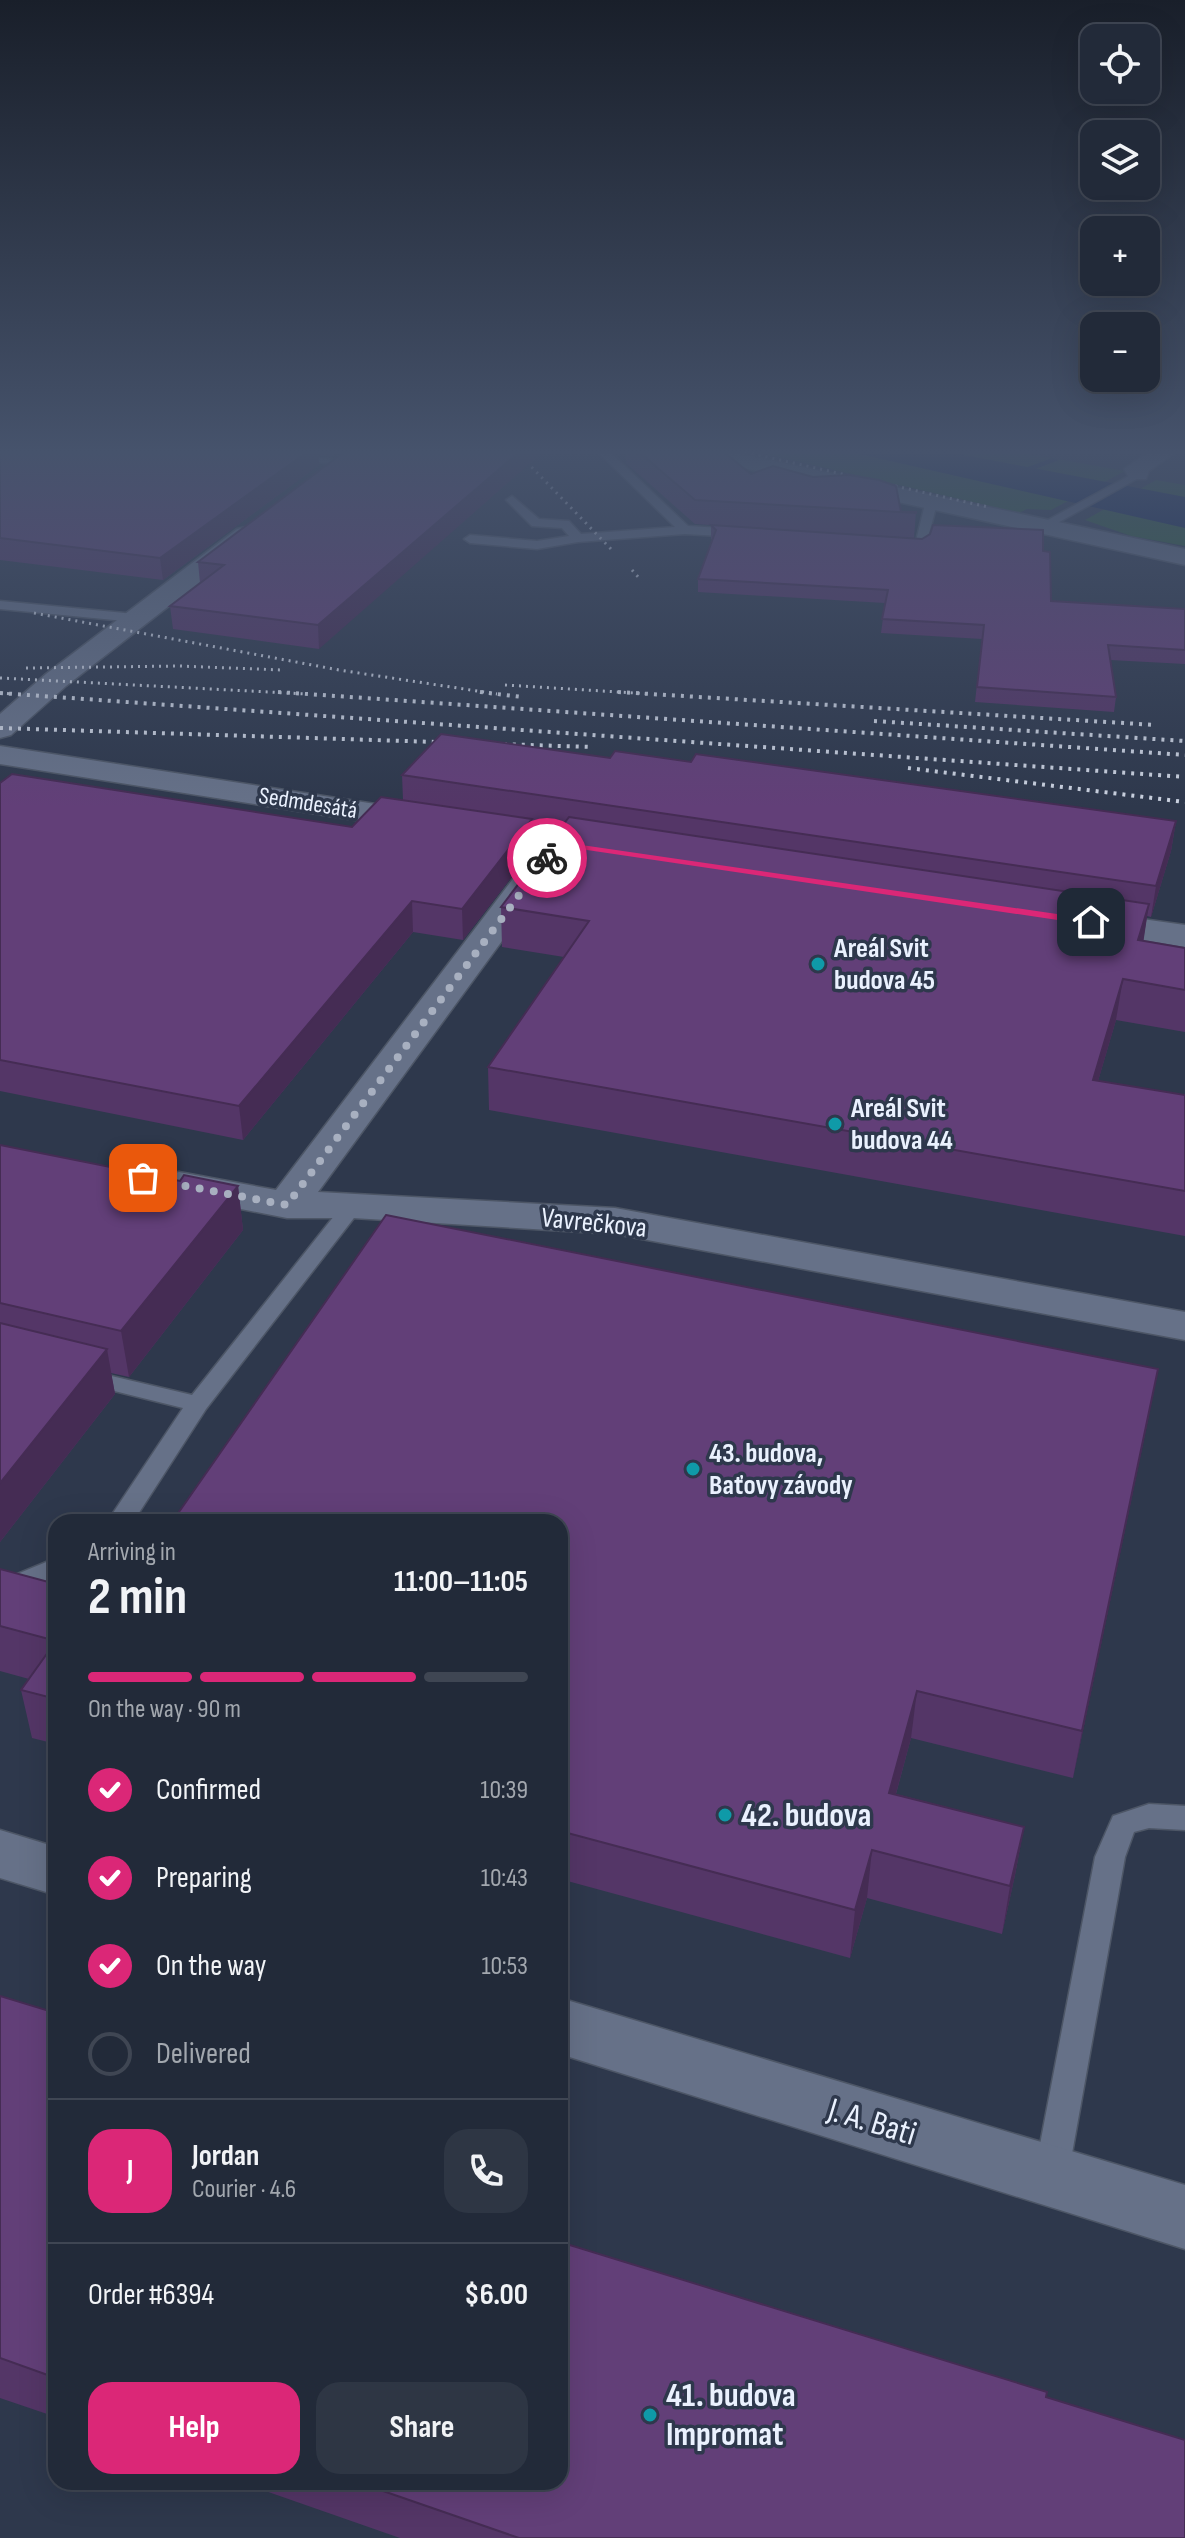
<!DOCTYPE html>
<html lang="en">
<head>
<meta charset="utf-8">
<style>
	:root { --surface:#222a39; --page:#2e3644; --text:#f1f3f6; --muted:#a2a7ae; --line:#3f4653; --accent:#db2777 }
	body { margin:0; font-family:"Sofia Sans Condensed",sans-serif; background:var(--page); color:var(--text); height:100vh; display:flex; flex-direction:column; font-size:30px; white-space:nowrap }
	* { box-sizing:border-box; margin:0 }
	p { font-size:26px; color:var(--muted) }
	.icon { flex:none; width:44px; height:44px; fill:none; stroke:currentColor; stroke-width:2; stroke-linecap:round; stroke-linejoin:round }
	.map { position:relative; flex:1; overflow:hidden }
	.sheet { position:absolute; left:48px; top:1514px; width:520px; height:976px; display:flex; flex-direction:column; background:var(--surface); border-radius:24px; box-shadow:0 8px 32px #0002,0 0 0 2px var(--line) }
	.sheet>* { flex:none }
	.fabs { position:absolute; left:1080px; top:24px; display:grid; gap:16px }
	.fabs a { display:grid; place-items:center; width:80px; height:80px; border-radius:16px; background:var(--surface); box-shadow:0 8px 32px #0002,0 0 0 2px var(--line); font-size:40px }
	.pin { position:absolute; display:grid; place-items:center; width:68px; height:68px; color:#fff; margin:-34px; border-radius:16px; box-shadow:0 4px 12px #0006 }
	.courier { position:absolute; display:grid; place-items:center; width:80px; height:80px; margin:-40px; border:6px solid #db2777; border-radius:50%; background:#fff; color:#222; box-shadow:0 2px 10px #0007 }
	.headline em { font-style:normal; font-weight:700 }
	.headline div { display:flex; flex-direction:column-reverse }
	.headline { display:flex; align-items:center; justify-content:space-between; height:136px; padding:0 40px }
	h1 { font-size:52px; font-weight:700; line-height:60px }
	.bar { display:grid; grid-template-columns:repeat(4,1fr); gap:12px 8px; align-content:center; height:96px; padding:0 40px }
	.bar i { height:10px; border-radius:6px; background:var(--line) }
	.bar .current { background:var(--accent) }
	.bar p { grid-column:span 4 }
	.line { display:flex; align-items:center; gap:20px; padding:0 40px; border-top:2px solid var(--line) }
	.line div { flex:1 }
	.round { display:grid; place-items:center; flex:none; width:84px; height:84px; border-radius:24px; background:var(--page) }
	ol { padding:0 40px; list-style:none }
	li { display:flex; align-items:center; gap:24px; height:88px }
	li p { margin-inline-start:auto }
	li .icon { padding:8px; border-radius:50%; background:var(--accent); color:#fff; stroke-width:4 }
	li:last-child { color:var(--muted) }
	li i { width:44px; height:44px; border:4px solid var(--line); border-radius:50% }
	.button { display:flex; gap:16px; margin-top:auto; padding:16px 40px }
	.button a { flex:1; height:92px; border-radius:24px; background:var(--accent); color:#fff; font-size:32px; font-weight:700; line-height:92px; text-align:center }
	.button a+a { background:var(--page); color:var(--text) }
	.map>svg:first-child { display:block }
	.green { fill:#2b5f35 }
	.water { fill:#081e51 }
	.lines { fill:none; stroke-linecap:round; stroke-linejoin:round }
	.stream { fill:#081e51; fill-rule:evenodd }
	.lane-casing { stroke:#4d5666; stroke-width:3 }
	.street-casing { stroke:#4d5666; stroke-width:3 }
	.lane { fill:#667188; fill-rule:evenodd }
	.street { fill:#667188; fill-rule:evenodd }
	.rail-far1 { stroke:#cbd2e0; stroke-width:3; stroke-dasharray:2 5; stroke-linecap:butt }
	.rail { stroke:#cbd2e0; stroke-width:4; stroke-dasharray:3 6; stroke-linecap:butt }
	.wall { fill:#543667 }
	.shaded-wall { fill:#452c54 }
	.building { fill:#623f78; stroke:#452c54; stroke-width:2 }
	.route { fill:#db2777 }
	.done { stroke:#a8b0c0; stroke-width:8; stroke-dasharray:0 14.4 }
	.culture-dot { fill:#0f9aa8; stroke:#2e384c; stroke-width:3 }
	.labels { text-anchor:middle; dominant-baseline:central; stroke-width:7; stroke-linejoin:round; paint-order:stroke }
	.far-street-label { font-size:24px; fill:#eaf1fe; stroke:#2e384c }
	.poi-label { font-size:28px; font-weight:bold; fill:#eaf1fe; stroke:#2e384c; text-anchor:start }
	.street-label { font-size:28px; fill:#eaf1fe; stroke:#2e384c }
	.near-poi-label { font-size:34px; font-weight:bold; fill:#eaf1fe; stroke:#2e384c; text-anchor:start }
	.near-street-label { font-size:34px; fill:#eaf1fe; stroke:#2e384c }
</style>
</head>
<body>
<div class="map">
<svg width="1185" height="2538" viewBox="0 0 1185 2538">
	<rect width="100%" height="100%" fill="#2e384c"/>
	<g class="green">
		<polygon points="758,452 1018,452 1125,471 1051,510 1027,509 1019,513"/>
		<polygon points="1156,480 1185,485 1185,546 1131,536 1085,520"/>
	</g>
	<polygon class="water" points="851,452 949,452 1185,497 1185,528"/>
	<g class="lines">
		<polygon class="stream" points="1052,458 1059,460 1014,477 1007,475"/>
		<defs>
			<g id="lane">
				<polygon points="234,452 273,452 349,462 343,465"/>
				<polygon points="598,452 610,452 688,526 739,529 745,533 739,537 685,534 578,542 537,549 470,543 464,539 470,535 537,541 569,536 562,528 532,526 506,500 512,496 539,519 569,521 581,534 675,527"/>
				<polygon points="1138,471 1144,474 1142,476 1043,531 1033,528"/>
				<polygon points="931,500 937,504 925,548 893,546 891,543 897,539 916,541 925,504"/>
				<polygon points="0,601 135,614 142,618 135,622 0,609"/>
				<polygon points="353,1199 364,1205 206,1409 133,1522 107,1522 183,1408 78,1382 74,1377 78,1372 86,1370 192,1395 346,1201"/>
				<polygon points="56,1558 56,1578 0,1601 0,1581"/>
				<polygon points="1149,1804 1185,1806 1185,1830 1149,1828 1134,1832 1125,1857 1068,2176 1063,2187 1051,2192 1039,2187 1034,2176 1095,1857 1113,1816"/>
			</g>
			<g id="street">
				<polygon points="691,452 731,452 1185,549 1185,565 702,459"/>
				<polygon points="1149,452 1176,452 1149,471 1146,479 1130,479 1124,469"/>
				<polygon points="246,527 258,534 255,539 66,686 11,735 0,738 0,714 46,674 237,529"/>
				<polygon points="0,746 609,840 621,843 626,850 621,857 609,860 0,764"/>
				<polygon points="537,860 549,863 554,870 318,1192 615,1208 1185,1312 1185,1340 615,1234 353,1218 287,1218 164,1194 158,1185 164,1176 179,1172 276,1190 525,863"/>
				<polygon points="1085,911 1185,925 1185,947 1073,928 1068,921 1073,914"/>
				<polygon points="0,1830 56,1847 56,1895 0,1878"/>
				<polygon points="560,1998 1185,2185 1185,2249 560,2054"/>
			</g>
		</defs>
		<use href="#lane" class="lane-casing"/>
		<use href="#street" class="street-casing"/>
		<use href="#lane" class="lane"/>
		<use href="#street" class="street"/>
		<g class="rail-far1">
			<polyline points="517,452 611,549"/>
			<polyline points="745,452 988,507"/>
			<polyline points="632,570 640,579"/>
			<polyline points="34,613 339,670 497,694"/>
			<polyline points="26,668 179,666 282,670"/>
			<polyline points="0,678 307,694"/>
			<polyline points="505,685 651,694"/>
			<polyline points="0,693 13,694"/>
		</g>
		<g class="rail">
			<polyline points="278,692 1185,755"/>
			<polyline points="480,692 522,697"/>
			<polyline points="618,692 1156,725"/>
			<polyline points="0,693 1185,777"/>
			<polyline points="874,721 1185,741"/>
			<polyline points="0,728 592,747"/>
			<polyline points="908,768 1185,802"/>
		</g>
	</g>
	<g class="wall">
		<polygon points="0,452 338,452 331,457 318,455 319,465 163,580 0,560"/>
		<polygon points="344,452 319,649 173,629 170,606 200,583 198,562"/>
		<polygon points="626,452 724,452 751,474 901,512 916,512 914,538 695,524 626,463"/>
		<polygon points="711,525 1043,551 1051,601 1185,609 1185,664 1110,660 1116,697 1114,712 975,702 982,639 881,633 885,603 698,592 698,579 712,540 711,539"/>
		<polygon points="610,758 691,762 1176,821 1171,851 1151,917 1147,916 1143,941 1185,948 1185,1032 1116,1020 1098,1081 1185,1095 1185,1236 489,1110 488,1067 564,957 502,947 501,907 561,828 532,823 533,849 463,940 413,932 243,1140 0,1091 0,783 352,827 403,800 402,775"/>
		<polygon points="0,1145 180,1181 238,1186 243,1230 129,1377 111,1373 115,1394 0,1542"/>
		<polygon points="1149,1415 1073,1778 911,1738 896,1794 1024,1827 1015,1875 1002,1934 867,1898 850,1958 560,1879 560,1522"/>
		<polygon points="0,1569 56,1584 56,1744 32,1738 21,1690 29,1679 0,1671"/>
		<polygon points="0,1996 56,2013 56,2417 0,2398"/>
		<polygon points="1046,2397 1185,2538 400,2538 240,2482 560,2482"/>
	</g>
	<g class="shaded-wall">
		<polygon points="307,452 318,452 319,465 163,580 160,558"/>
		<polygon points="519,452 543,452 319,649 318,625"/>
		<polygon points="532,819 533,849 463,940 462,909"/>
		<polygon points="1176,821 1171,851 1151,917 1156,886"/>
		<polygon points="412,901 413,932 243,1140 239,1106"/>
		<polygon points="1149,904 1143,944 1138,940"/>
		<polygon points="1123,979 1116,1020 1086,1122 1093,1080"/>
		<polygon points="238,1186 243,1230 129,1377 121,1331"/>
		<polygon points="107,1349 115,1394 0,1542 0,1483"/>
		<polygon points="1149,1415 1073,1778 1082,1731"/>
		<polygon points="917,1691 911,1738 883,1841 889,1793"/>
		<polygon points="1024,1827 1015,1875 1002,1934 1010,1886"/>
		<polygon points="872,1850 867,1898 850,1958 855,1910"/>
	</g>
	<g class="building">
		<polygon points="0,452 307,452 160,558 0,538"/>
		<polygon points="344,452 519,452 318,625 170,606 224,565 198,562"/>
		<polygon points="639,452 724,452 751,474 773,466 813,477 849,475 879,480 896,486 901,512 916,512 916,513 695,500"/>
		<polygon points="711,525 922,539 930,534 933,525 1043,530 1043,551 1050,552 1051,601 1185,609 1185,650 1108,645 1116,697 977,687 984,625 882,619 888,590 698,579 716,530"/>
		<polygon points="441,734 610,758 615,751 691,762 696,754 1176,821 1156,886 402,775"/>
		<polygon points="12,774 352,827 381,797 532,819 462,909 412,901 239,1106 0,1060 0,783"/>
		<polygon points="569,817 1149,904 1138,940 1185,948 1185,990 1123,979 1093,1080 1185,1095 1185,1191 488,1067 589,921 501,907"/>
		<polygon points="0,1145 180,1181 184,1175 238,1186 121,1331 0,1303"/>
		<polygon points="386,1215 1158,1369 1082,1731 917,1691 889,1793 1024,1827 1010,1886 872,1850 855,1910 560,1831 560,1522 172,1522"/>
		<polygon points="0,1323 107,1349 0,1483"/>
		<polygon points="0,1569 56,1584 56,1641 0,1626"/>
		<polygon points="56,1641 56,1699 21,1690"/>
		<polygon points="0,1996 56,2013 56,2378 0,2358"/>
		<polygon points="560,2242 1047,2392 1046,2397 1185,2440 1185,2538 519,2538 357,2482 560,2482"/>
	</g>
	<linearGradient id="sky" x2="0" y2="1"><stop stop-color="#191f2a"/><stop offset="0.56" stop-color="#46536c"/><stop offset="1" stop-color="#46536c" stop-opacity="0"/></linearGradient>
	<rect width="1185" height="807" fill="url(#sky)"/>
	<polygon class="route" points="554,841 1091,919 1096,922 1091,925 560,846 550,860 543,860"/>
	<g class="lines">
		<polyline class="done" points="143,1178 287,1205 547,858"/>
	</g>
	<g class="culture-dot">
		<circle cx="818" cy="964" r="8"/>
		<circle cx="835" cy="1124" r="8"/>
		<circle cx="693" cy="1469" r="8"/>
		<circle cx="725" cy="1815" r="8"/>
		<circle cx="650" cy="2415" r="8"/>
	</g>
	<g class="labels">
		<g class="far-street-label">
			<text transform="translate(308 803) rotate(9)">Sedmdesátá</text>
		</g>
		<g class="poi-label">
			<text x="834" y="948">Areál Svit<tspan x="834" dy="32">budova 45</tspan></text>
			<text x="851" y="1108">Areál Svit<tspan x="851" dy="32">budova 44</tspan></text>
			<text x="709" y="1453">43. budova,<tspan x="709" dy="32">Baťovy závody</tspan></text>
		</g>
		<g class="street-label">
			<text transform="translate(594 1223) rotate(6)">Vavrečkova</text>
		</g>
		<g class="near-poi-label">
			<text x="741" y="1815">42. budova</text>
			<text x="666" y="2395">41. budova<tspan x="666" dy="39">Impromat</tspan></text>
		</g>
		<g class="near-street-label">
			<text transform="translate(872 2122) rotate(17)">J. A. Bati</text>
		</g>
	</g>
</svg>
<div class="fabs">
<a><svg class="icon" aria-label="locate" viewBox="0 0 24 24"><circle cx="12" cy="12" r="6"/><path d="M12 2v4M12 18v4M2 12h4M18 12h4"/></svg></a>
<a><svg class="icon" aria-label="layers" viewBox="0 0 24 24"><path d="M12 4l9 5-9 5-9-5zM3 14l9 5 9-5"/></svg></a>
<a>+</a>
<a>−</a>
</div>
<div class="pin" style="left:143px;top:1178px;background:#ea580c"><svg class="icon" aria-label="bag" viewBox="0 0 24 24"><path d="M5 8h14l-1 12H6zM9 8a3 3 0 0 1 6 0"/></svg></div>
<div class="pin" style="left:1091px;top:922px;background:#1f2937"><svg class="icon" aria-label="home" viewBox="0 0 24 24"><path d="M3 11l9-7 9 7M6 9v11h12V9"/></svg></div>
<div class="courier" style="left:547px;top:858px"><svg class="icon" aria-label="bike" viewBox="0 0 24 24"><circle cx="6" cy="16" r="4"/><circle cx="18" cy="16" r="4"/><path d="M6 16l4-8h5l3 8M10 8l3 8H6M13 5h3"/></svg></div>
<section class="sheet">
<div class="headline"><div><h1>2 min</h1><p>Arriving in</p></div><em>11:00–11:05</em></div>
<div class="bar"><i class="current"></i><i class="current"></i><i class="current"></i><i></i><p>On the way · 90 m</p></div>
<ol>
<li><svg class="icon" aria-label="check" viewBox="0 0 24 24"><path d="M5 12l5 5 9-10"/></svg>Confirmed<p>10:39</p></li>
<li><svg class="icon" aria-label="check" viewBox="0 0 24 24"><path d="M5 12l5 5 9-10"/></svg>Preparing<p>10:43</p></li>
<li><svg class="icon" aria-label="check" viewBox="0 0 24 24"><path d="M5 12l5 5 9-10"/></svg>On the way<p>10:53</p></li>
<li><i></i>Delivered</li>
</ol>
<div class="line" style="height:144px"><b class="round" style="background:var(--accent);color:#fff">J</b><div><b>Jordan</b><p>Courier · 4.6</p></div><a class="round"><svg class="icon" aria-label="phone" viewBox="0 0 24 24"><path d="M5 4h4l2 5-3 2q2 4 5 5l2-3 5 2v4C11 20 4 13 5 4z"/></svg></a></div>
<div class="line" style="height:104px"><div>Order #6394</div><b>$6.00</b></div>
<div class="button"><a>Help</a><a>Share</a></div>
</section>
</div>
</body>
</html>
